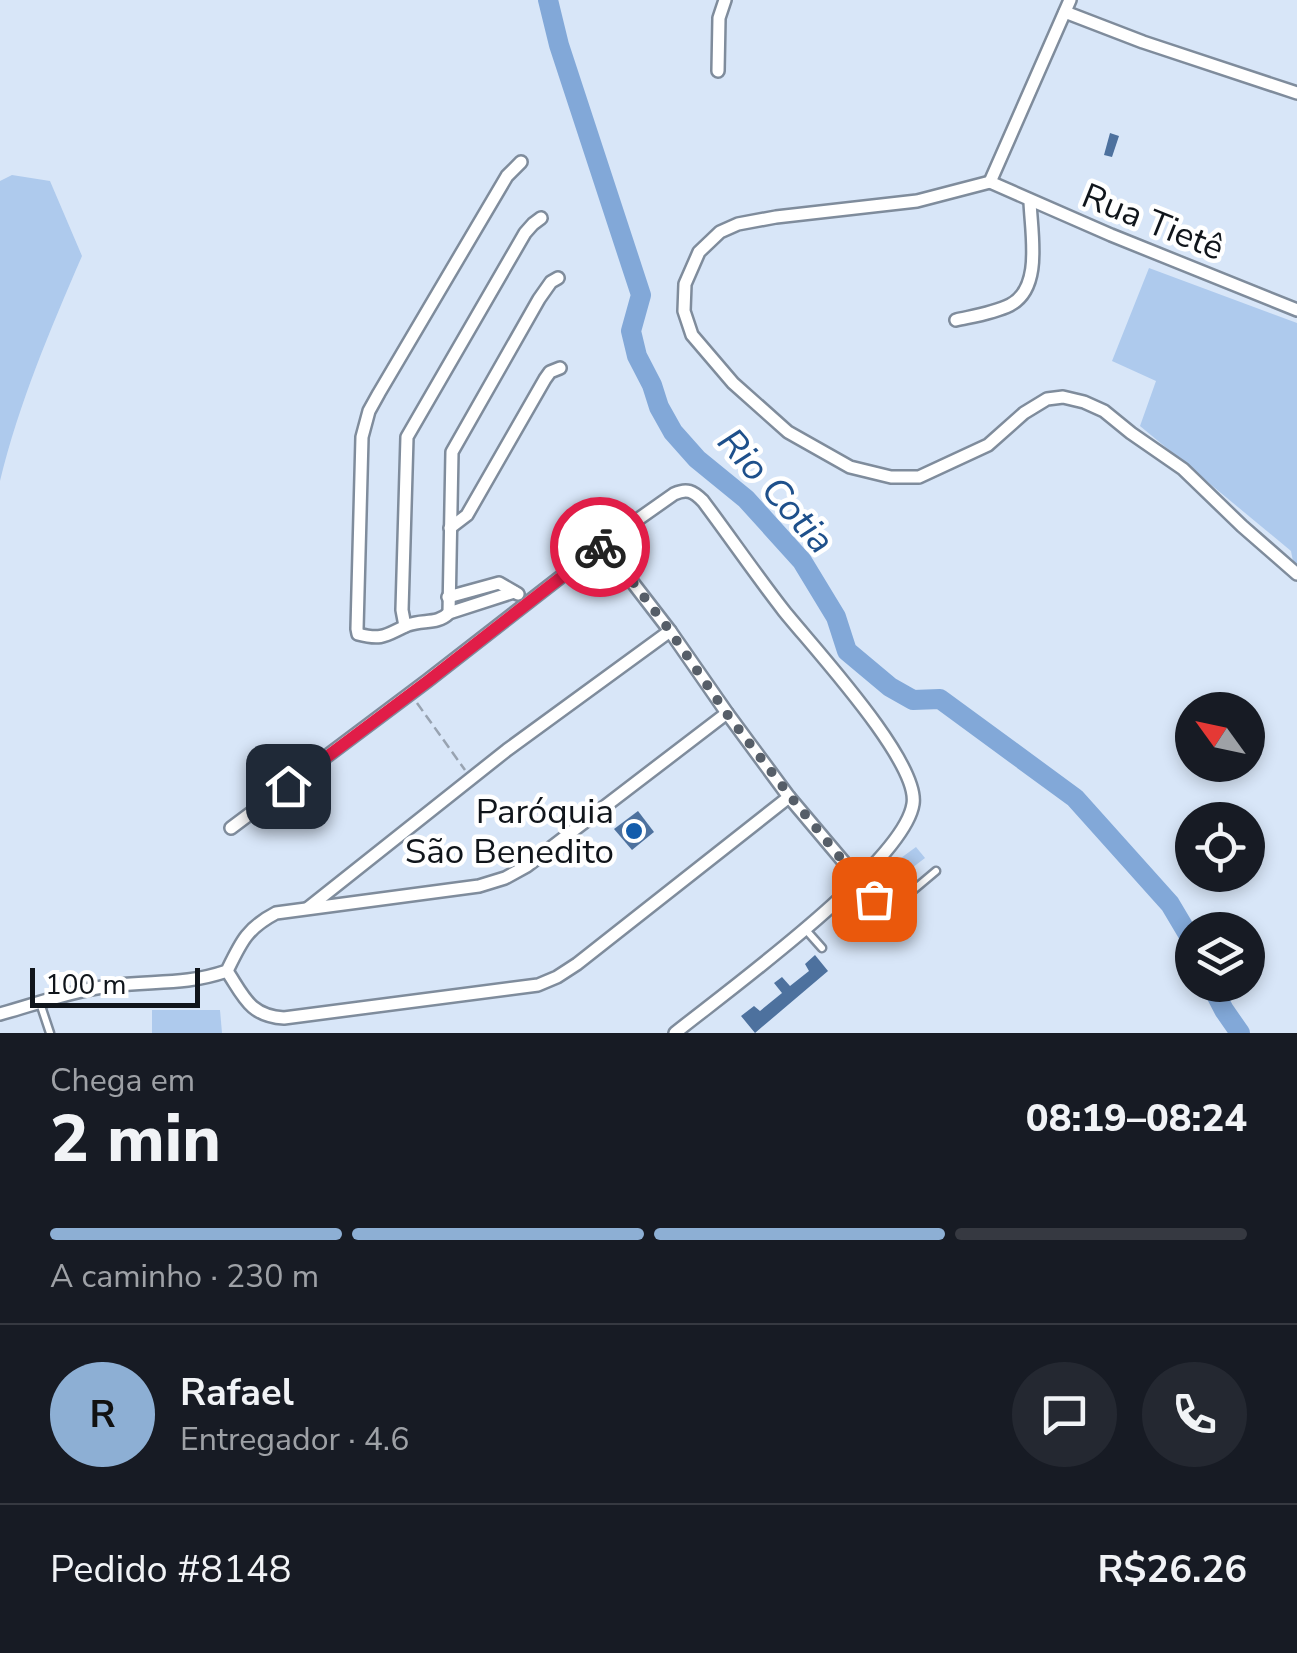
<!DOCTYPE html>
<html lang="pt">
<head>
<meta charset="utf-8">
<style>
	:root { --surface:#171b24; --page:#242831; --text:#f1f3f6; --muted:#9ea1a6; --line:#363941; --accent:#8dafd4 }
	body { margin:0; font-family:"Nunito Sans",sans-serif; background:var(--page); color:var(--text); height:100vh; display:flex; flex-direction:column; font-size:38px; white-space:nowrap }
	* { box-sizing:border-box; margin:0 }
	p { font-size:32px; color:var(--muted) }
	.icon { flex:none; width:55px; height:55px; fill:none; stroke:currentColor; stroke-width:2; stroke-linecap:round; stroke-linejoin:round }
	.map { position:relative; height:1033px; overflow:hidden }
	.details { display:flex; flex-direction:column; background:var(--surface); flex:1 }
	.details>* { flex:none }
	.needle { width:65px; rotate:303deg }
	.buttons { position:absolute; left:1175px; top:692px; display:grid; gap:20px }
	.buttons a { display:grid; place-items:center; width:90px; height:90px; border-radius:50%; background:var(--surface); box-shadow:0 5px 15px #0003; font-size:50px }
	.scale { position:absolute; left:30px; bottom:25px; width:170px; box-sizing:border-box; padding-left:10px; border:5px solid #10151b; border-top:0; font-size:28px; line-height:35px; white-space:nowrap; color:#10151b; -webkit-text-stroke:8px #fff; paint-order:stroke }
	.pin { position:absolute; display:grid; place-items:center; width:85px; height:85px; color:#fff; margin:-42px; border-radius:20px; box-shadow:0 5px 15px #0006 }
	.courier { position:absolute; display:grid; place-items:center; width:100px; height:100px; margin:-50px; border:8px solid #e11d48; border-radius:50%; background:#fff; color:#222; box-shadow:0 2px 12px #0007 }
	.head em { font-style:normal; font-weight:800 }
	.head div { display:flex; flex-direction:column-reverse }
	.head { display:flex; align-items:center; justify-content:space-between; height:170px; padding:0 50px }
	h1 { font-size:65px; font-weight:800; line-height:75px }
	.bar { display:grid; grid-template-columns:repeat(4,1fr); gap:15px 10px; align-content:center; height:120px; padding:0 50px }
	.bar i { height:12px; border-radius:8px; background:var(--line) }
	.bar .on { background:var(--accent) }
	.bar p { grid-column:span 4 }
	.line { display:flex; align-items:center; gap:25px; padding:0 50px; border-top:2px solid var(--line) }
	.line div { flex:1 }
	.round { display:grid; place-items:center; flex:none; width:105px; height:105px; border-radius:52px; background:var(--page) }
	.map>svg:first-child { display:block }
	.green { fill:#aecaed }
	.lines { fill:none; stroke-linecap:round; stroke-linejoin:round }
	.river { stroke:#82a8d8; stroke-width:20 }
	.building { fill:#4d719e }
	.lane-casing { stroke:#7f8c9c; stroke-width:11 }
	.street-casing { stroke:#7f8c9c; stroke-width:16 }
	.path { stroke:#98a3b1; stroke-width:2.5; stroke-dasharray:10 5; stroke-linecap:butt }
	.lane { stroke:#fff; stroke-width:6 }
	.street { stroke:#fff; stroke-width:11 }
	.done { stroke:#565e68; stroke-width:10; stroke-dasharray:0 18 }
	.route { stroke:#e11d48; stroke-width:12 }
	.poi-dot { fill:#135cab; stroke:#fff; stroke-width:4 }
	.labels { text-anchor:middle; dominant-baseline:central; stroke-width:9; stroke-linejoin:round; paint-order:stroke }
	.street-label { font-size:35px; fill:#10151b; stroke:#fff }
	.poi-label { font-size:35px; fill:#10151b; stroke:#fff; text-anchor:end }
	.water-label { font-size:38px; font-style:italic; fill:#1e508b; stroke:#fff }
</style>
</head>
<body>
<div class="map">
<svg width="1297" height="1033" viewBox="0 0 1297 1033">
	<rect width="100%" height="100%" fill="#d8e6f8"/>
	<g class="green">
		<path d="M12,175L50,181L82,256C50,330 19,403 0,481V181Z"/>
		<polygon points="1149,268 1297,323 1297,582 1291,551 1140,426 1156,381 1112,361"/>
		<polygon points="916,847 925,858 904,874 894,863"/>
		<polygon points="152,1010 220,1010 222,1033 152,1033"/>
	</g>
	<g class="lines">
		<g class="river">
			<polyline points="548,0 559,45 641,295 631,331 637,356 652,385 659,407 673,432 697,459 746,499 802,561 836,617 847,651 890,687 913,700 940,699 1075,798 1170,904 1192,941"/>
			<polyline points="1211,985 1224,1010 1240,1033"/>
		</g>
	</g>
	<g class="building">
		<polygon points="1110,133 1119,136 1112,157 1104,155"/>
		<polygon points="638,811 654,832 632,850 614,829"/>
		<polygon points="815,955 828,971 755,1033 741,1016 754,1006 760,1011 782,993 774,983 782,977 790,986 809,971 805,964"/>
	</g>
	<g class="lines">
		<defs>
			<g id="lane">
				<polyline points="859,880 874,899"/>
				<polyline points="886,913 936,871"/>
				<polyline points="806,930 822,948"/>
				<polyline points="40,1003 50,1033"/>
			</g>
			<g id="street">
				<polyline points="1065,12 1143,42 1297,93"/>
				<polyline points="718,71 719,18 725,0"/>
				<polyline points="990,182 917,201 776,217 738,224 720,232 699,252 685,284 684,311 692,335 733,383 788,432 850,467 891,477 919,477 988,445 1024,413 1047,399 1063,397 1084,402 1104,411 1131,433 1183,469 1242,526 1297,574"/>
				<polyline points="990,182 1111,235 1297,310"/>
				<polyline points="990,182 1070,0"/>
				<path d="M956,320C974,316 994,313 1010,305C1043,288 1031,233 1030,201"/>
				<polyline points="450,528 467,515 545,379 550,372 560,368"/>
				<polyline points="603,544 670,631 727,713 789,797 859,880"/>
				<path d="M514,592L449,613C437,625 423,619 408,625C387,634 384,641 358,634L357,629L362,437L369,411L379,393L507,176L521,162"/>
				<polyline points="448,597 499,583 518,594"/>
				<polyline points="449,613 452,452 539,299 551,282 558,278"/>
				<polyline points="405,626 402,610 407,437 525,233 533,224 541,218"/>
				<path d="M231,828L427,681L603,544L674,494C687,488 693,491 703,501C730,537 756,575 784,611C812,646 920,762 913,804C904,863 726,992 675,1033"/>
				<polyline points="308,908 507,750 670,631"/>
				<path d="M227,971C244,997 250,1016 284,1018L538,985L557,977L577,964L789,797"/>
				<path d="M0,1014C36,1004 71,991 109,986C152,980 183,986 227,971C241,942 247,928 276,913L479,886L505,878L527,866L727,713"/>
			</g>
		</defs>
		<use href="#lane" class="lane-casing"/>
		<use href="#street" class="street-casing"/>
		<polyline class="path" points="417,703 465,770"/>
		<use href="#lane" class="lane"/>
		<use href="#street" class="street"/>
	</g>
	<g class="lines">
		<polyline class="done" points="600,547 604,544 670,631 727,714 790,796 874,899"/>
		<polyline class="route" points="288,786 428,681 600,547"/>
	</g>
	<circle class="poi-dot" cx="634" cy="831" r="10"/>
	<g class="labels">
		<g class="street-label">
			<text transform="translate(1153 222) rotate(22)">Rua Tietê</text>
		</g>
		<g class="poi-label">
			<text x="614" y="811">Paróquia<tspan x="614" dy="40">São Benedito</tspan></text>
		</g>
		<g class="water-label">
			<text transform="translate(776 491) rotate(48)">Rio Cotia</text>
		</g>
	</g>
</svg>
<div class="buttons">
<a><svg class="needle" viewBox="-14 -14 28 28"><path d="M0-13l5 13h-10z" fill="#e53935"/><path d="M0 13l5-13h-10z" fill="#9ea1a6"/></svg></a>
<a><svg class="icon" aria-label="locate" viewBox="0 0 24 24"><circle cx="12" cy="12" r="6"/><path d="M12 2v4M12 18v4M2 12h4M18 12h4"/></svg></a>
<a><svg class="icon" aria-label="layers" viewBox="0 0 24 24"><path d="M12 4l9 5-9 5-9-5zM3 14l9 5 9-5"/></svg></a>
</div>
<div class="scale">100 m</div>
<div class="pin" style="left:874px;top:899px;background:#ea580c"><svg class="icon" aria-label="bag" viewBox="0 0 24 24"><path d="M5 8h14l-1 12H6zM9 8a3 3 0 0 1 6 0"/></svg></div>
<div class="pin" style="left:288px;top:786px;background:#1f2937"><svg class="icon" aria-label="home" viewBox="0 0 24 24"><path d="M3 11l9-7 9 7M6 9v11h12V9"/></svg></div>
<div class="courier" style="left:600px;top:547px"><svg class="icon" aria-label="bike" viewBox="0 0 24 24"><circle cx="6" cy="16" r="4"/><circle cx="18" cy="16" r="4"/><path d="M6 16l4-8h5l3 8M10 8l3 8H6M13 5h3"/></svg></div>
</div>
<section class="details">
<div class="head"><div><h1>2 min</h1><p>Chega em</p></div><em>08:19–08:24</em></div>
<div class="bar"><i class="on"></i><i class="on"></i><i class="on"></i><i></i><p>A caminho · 230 m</p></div>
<div class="line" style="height:180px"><b class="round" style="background:var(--accent);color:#111">R</b><div><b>Rafael</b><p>Entregador · 4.6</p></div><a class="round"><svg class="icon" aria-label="chat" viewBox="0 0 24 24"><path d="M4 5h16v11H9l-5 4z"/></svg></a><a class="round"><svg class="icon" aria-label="phone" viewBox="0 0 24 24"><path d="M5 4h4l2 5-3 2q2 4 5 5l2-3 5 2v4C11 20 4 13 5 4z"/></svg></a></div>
<div class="line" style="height:130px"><div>Pedido #8148</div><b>R$26.26</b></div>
</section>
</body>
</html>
